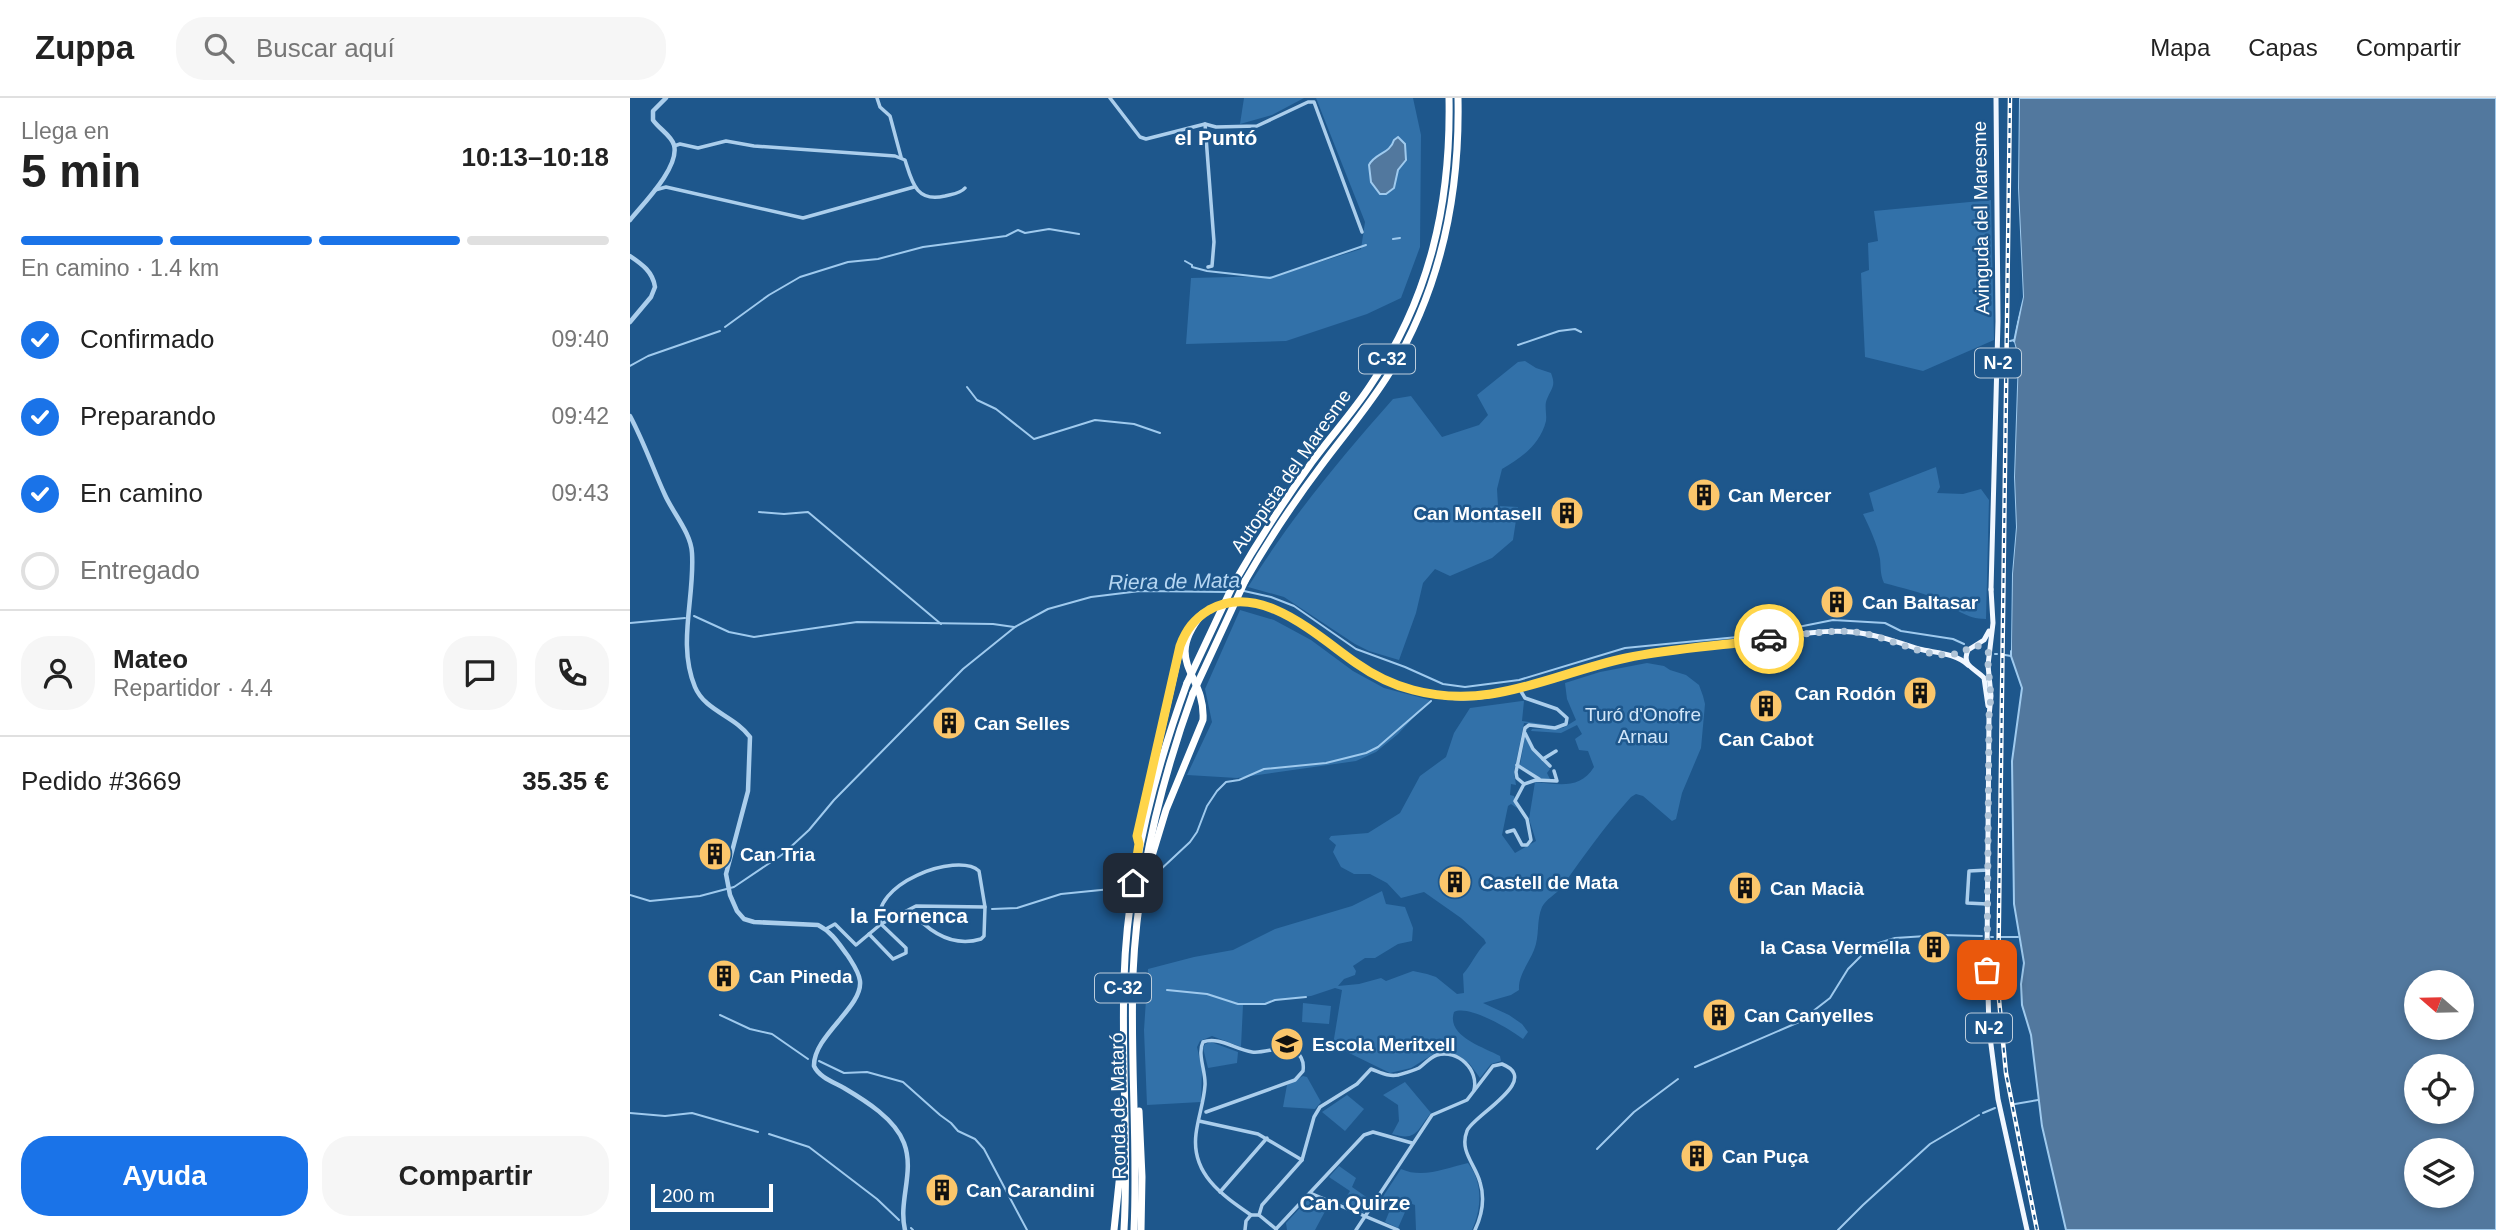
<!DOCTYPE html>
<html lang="es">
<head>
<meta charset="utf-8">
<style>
	:root { --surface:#fff; --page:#f6f6f6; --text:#222; --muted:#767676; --line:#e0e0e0; --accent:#1a73e8 }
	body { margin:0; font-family:Arial,sans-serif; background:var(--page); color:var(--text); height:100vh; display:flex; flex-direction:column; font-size:26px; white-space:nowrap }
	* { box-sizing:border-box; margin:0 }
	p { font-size:23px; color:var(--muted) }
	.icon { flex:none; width:38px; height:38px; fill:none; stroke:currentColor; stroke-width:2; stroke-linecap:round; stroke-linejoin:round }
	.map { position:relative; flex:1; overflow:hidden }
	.sheet { display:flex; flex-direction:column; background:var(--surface); width:630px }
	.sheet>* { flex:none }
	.needle { width:46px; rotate:290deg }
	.buttons { position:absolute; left:1774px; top:872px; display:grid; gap:14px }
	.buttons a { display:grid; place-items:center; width:70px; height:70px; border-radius:50%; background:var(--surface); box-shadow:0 4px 10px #0003; font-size:35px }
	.scale { position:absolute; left:21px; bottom:18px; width:122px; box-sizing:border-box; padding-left:7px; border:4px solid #fff; border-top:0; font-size:19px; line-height:24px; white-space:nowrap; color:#fff; -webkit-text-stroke:5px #1e578c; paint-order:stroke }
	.pin { position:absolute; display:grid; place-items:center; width:60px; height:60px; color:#fff; margin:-30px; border-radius:14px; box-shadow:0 4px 10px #0006 }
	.courier { position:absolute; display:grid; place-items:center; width:70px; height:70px; margin:-35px; border:5px solid #ffd54a; border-radius:50%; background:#fff; color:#222; box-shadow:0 2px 9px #0007 }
	.overview em { font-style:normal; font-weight:600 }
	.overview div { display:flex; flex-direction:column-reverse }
	.overview { display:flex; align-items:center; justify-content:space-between; height:119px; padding:0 21px }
	h1 { font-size:46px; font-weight:600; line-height:52px }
	.bar { display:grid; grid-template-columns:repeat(4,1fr); gap:10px 7px; align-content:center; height:84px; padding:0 21px }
	.bar i { height:9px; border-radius:5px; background:var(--line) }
	.bar .active { background:var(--accent) }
	.bar p { grid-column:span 4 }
	.line { display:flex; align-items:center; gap:18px; padding:0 21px; border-top:2px solid var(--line) }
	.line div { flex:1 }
	.round { display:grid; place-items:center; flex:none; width:74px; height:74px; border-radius:28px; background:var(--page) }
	ol { padding:0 21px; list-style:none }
	li { display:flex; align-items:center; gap:21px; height:77px }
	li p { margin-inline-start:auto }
	li .icon { padding:7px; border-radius:50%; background:var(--accent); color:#fff; stroke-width:4 }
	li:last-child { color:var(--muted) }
	li i { width:38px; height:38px; border:4px solid var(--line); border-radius:50% }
	.cta { display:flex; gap:14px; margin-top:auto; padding:14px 21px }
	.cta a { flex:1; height:80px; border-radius:28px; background:var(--accent); color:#fff; font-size:28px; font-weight:600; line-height:80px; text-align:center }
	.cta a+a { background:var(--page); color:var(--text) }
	header { display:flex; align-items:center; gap:42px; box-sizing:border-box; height:98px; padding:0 35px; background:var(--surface); border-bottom:2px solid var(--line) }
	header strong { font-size:33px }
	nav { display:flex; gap:38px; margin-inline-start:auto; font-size:24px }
	.search { width:490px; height:63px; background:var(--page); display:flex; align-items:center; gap:18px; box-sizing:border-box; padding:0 24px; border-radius:28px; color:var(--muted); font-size:26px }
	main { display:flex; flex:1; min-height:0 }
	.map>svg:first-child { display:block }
	.green { fill:#3271a9 }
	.water { fill:#52789e; stroke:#9fcaee; stroke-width:2; fill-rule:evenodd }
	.pier { fill:#1e578c }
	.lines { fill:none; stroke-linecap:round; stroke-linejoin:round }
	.stream { stroke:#9fcaee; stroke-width:2 }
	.minor { stroke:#abceec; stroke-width:3.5 }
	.tertiary { stroke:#abceec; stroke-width:4.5 }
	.primary { stroke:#f1f7ff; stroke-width:5 }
	.motorway { stroke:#fff; stroke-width:7 }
	.rail-casing { stroke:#fff; stroke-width:4.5 }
	.rail { stroke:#1e578c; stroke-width:2; stroke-dasharray:5; stroke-linecap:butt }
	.motorway-bridge { stroke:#fff; stroke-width:7 }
	.done { stroke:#b0c4d7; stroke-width:7; stroke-dasharray:0 12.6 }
	.route { stroke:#ffd54a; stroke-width:9 }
	.labels { text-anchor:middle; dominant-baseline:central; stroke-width:5; stroke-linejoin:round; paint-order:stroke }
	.shield { fill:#1e578c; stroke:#bccddc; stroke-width:2 }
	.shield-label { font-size:18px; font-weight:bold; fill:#fff }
	.street-label { font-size:19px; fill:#fff; stroke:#1e578c }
	.poi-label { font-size:19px; font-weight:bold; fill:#fff; stroke:#1e578c; text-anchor:start }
	.park-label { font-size:19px; fill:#d1e6f9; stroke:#1e578c }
	.neighbourhood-label { font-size:21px; font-weight:bold; fill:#fff; stroke:#1e578c }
	.water-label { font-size:21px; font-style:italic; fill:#b7d7f3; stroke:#1e578c }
</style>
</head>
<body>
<header>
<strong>Zuppa</strong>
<div class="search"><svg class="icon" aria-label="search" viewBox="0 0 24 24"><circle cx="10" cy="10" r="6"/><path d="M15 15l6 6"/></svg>Buscar aquí</div>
<nav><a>Mapa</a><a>Capas</a><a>Compartir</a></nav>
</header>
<main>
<section class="sheet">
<div class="overview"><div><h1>5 min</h1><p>Llega en</p></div><em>10:13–10:18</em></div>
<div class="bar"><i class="active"></i><i class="active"></i><i class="active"></i><i></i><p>En camino · 1.4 km</p></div>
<ol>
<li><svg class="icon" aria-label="check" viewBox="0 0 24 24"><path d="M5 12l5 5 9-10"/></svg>Confirmado<p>09:40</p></li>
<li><svg class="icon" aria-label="check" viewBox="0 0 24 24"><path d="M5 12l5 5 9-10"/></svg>Preparando<p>09:42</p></li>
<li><svg class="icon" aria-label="check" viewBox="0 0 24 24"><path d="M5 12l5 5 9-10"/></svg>En camino<p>09:43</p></li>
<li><i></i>Entregado</li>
</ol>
<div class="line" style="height:126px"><a class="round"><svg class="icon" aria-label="person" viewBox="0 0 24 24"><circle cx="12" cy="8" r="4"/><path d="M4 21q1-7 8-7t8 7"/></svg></a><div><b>Mateo</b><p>Repartidor · 4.4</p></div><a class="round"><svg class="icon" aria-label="chat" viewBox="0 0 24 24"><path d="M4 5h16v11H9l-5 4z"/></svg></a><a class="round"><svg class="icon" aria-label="phone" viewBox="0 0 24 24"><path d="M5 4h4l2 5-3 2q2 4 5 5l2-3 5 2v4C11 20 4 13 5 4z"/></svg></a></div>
<div class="line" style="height:91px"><div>Pedido #3669</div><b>35.35 €</b></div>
<div class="cta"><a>Ayuda</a><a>Compartir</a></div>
</section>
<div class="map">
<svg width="1866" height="1132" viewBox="0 0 1866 1132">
	<rect width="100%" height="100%" fill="#1e578c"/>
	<g class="green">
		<polygon points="614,0 674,0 642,17 610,26"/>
		<polygon points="686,0 783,0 791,37 790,149 771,200 737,216 656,243 556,246 561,180 646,178 731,151 735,124"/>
		<polygon points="1361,102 1364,242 1293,273 1235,259 1231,175 1239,172 1238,145 1248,143 1244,113"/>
		<path d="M895,263L906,270L921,275C926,288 922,289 917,301C914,307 917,316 916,323C910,347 891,360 872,371L867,391L868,408L888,409L883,442L862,460L820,478L805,471L793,485L786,515L769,562L739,553L725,546L654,499L618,489C660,421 710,361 763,301L781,298L812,339L849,327L858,317L847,297L888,264Z"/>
		<path d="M1306,369L1310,389L1307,395L1333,396L1351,391L1359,402L1356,521C1336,521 1325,510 1309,502C1292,494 1272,490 1254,485C1250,476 1251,470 1250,461C1247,445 1240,431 1233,416L1244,413L1239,395Z"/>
		<polygon points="610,512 644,522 681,542 723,573 754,590 800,602 768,636 746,654 726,663 607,680 557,677 582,624 575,591"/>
		<path d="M1017,565L1034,568L1040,572L1056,577L1069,587L1073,598L1075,606L1071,650L1052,695L1046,721L1042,723L1013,698L1006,696L1001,699C975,728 953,759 931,790C925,797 916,801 912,809C906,823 910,838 904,852C899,865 888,877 889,892L881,897L853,905L879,917L892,926L898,934L893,941C880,931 838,906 824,914C816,938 853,949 870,958L871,963L861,966L850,980L839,965L816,954L802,957L781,970L760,975L715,953H702L712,892L705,890L681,898L645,902L635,906L613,907L611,949L582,938L570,943L567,949L572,972L571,1004L517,1007L514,932L518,871L564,859L603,852L645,831L722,808L752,793L756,806L775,809L783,830L782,843L768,846L745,860H735L723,868L726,873L725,877L714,881L708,888L729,886L751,880L756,883L783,873L797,876L806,879L827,896L834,895L833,876C842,866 846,854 856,845L854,841L831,820L794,794L771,800L757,785L740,776H724L711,769L703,754L706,747L699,741L701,738L738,735L770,715L790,678L816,659L824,635L840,610L892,603H894L892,623L925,628L894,625L884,674L886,687L881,686L880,697L884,698L887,710L881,706L878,708L872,737L885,755L906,743L899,721L905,684C928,686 950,692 964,669L958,653L949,652L945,641L952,636L947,627L931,635L901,633L902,631L933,630L946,622L937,601L935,585L970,574Z"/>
		<polygon points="895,638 902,651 920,671 917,675 920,681 912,682 890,667"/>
		<polygon points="673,905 701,908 699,926 672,924"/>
		<polygon points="581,944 608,954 607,965 578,970 573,950 575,946"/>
		<polygon points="673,978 677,979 691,1004 685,1011 653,1009 657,987"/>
		<path d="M775,984L801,1015C787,1031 788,1044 762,1036L769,1023L768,1007L753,997Z"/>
		<polygon points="717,997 734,1011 715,1033 692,1014"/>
		<path d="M838,1065C853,1084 852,1111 842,1132H786L785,1107L779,1105L768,1130L755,1124L762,1107L752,1100L771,1071C793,1081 816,1070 838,1065Z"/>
		<polygon points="709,1068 726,1080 722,1089 742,1103 734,1115 712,1106 720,1093 699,1079"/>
		<polygon points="681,1098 699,1106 685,1132 657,1132 656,1125"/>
	</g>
	<g class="water">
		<path d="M1389,0H1866V1132H1436L1412,1028L1401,937L1392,907L1391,886L1394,865L1384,806L1382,663L1392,590L1381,558V544L1382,476L1386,429L1384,379L1388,259L1384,244L1393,199L1388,90ZM1787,884H1832V929H1787ZM1787,968H1832V1013H1787ZM1787,1052H1832V1097H1787Z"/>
		<path d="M768,39L775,46L776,62L768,72L764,90L756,96H750L741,84L739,67C745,55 760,56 764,42Z"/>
	</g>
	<g class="pier">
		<polygon points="1386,0 1389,0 1388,90 1393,199 1383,240 1381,239 1384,222 1390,198 1385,90"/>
		<polygon points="1384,244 1388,259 1384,379 1386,429 1382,476 1381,552 1378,554 1384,260 1381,245"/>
	</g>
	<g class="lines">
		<g class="stream">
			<polyline points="763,141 770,140"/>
			<polyline points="555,163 562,167 562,169 577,173 640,180 736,147"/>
			<polyline points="95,229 139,197 170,179 218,164 248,161 293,149 376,138 388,132 395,135 419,131 449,136"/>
			<polyline points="1380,243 1384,242"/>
			<polyline points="888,247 929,233 945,231 951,234"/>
			<polyline points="0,268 18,258 90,233"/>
			<polyline points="337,289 347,302 366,311 404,341 465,322 504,326 530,335"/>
			<polyline points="129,414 154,416 178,414 311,526"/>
			<polyline points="614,493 641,499 664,508 726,551 775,569 813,586 835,589 889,582 995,550 1128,537 1203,522 1255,525 1271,533 1323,541 1334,546"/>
			<polyline points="64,518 99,534 124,539 227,524 363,526 384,529"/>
			<polyline points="0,525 55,520"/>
			<polyline points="1365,556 1367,556"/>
			<polyline points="1375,557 1381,558"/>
			<polyline points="529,773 560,744 567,734 577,708 587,693 596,684 609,682 634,671 696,665 736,655 748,649 801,603"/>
			<polyline points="0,797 20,803 70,798 104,789 153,756 179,732 204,702 333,571 385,529 418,511 461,499 510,493 598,494"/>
			<polyline points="362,811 387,810 431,796 481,791"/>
			<polyline points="1361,839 1363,839"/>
			<polyline points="1371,839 1388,839"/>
			<polyline points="537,892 577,896 608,906 635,906 645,902 676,899"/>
			<polyline points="90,917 120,931 142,936 178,961"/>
			<polyline points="189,963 214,975 237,974 273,984 310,1017 321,1025 328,1033 345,1041 354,1051 397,1132"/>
			<polyline points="1065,969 1169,924 1200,900 1218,871 1242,847 1265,840 1312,837 1352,838"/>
			<polyline points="1385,1006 1408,1002"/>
			<polyline points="0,1015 35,1018 62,1015 128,1034"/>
			<polyline points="1353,1015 1365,1010"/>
			<polyline points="139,1036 179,1049 247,1101 269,1122"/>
			<polyline points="967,1051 1004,1014 1048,981"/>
			<polyline points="281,1130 283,1132"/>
			<polyline points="1208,1132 1233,1107 1300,1046 1349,1017"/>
		</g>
		<g class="minor">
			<polyline points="247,0 250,9 260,18 271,59"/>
			<polyline points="480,0 510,39 516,41 575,26 586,29 627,28 678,4 684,4 732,134"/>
			<polyline points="575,26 584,144 582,168 578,169"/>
			<path d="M44,48L50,46L68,50L96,43L124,48L265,58L275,62C282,84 286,105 315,98C322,96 330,96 335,90"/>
			<polyline points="25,92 36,89 173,120 284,89"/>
			<polyline points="889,590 895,600 927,611 937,620 936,626 925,630 899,627 895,630 886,674 887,680 894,686"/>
			<polyline points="895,635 903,651 913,661 926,653"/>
			<polyline points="913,661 920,668"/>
			<polyline points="887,667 909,681"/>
			<polyline points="894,686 906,682 927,683 924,673"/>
			<polyline points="877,734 884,732 892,747 897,747 901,742 897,721 885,703 894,686"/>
			<polyline points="1357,806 1337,805 1339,773 1358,772"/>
			<path d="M251,826C238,787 327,753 349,773L355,809L354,838L351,841C322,850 298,833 280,812"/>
			<polyline points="196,831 205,826 226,847 251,826 286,808 355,809"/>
			<polyline points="239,836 263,861 276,855 276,850 252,827"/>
			<path d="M576,1014L665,982L673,973C674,966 673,959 666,954C654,945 636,956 622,954C606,952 589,938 573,944C567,956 576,974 575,987C574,1004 568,1019 566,1036C561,1076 592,1097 621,1117"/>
			<polyline points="569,1023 628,1036 672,1062"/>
			<polyline points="590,1094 637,1040"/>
			<polyline points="680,1095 768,1132"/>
			<polyline points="629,1117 646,1131"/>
			<polyline points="646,1131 734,1037 743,1034 782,1045"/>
			<path d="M615,1132L616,1123L621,1117H629L632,1107L672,1062L684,1019L690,1009L727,986L741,971C750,974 758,979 768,977C775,975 783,973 789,970C795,966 800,959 807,957C828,951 849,972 844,992"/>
			<path d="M726,1132L802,1017L837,1002L863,968L872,966C913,982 842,1018 837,1033C829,1053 845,1066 850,1084C855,1100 852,1117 845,1132"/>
		</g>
		<g class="tertiary">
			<path d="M0,122C13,106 50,69 44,47C41,37 29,31 23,22V13L36,0"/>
			<path d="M0,158C12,166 23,174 25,189L21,199L0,224"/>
			<path d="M0,318C14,344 23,371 35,397C43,415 61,435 62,455C65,499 47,546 65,589C75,613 105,618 120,639L118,693L96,776L100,797L107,813L114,821L124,824L188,827C202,834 209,846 218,858C223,866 229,874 230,883C233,909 183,938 184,968C189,979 203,984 214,990C236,1003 265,1021 274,1045C285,1074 268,1103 275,1132"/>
		</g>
		<g class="primary">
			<polyline points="1361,491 1363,525 1358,567 1361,598 1359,618 1357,860 1359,931 1368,1001 1397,1132"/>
			<polyline points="1361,492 1368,223 1366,0"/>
			<path d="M572,516C637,477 692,548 745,577C778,595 820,604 858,598C893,592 926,577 960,569C1013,555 1067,551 1122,544C1154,539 1189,531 1222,534C1245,536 1267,544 1289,551C1305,555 1326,555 1338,567"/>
			<path d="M1358,608L1354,580C1345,570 1331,568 1338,552L1354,542L1359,533"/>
		</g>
		<g class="motorway">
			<path d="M615,483C638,443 663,405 691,368C714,337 740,307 760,274C811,190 830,98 828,0"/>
			<path d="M604,485C628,443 654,403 682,364C701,338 723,314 740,288C800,200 821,105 819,0"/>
			<polyline points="511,722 552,542"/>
			<path d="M515,797L522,758L536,712L573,622C576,575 532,566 572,516"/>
			<polyline points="509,1013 512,1079 511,1132"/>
			<polyline points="484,1132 492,1056"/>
			<path d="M494,1132C499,1049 491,965 494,881C497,779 522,681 557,585"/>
			<path d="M504,1132C508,1047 500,961 503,876C507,779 530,686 563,595"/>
		</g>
		<defs>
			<polyline id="rail" points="1380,0 1368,891 1376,975 1407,1132"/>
		</defs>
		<use href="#rail" class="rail-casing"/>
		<use href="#rail" class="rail"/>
		<g class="motorway-bridge">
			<polyline points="557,585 604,485"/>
			<polyline points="563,595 615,483"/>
		</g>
	</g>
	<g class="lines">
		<path class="done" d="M1139,541C1166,538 1196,531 1224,534C1256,537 1286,557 1318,557C1331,556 1337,550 1348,548L1357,552L1360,558L1358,567L1361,598L1359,618L1357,872"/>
		<path class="route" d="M503,785L509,746L507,738L550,548C556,532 564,521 579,512C630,483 686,537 726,565C743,577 763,587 783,592C861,613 921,576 996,560C1043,550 1091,548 1139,541"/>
	</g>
	<defs>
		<symbol id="building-disc" viewBox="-11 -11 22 22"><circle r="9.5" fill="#fbc66b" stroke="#1e578c"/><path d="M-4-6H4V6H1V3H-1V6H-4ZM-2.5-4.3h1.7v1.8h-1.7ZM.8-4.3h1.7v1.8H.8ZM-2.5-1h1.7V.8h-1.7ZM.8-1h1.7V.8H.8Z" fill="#111"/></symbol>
		<symbol id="school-disc" viewBox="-11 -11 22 22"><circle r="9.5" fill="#fbc66b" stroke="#1e578c"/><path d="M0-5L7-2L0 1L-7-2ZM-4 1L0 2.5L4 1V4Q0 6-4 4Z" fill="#111"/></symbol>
	</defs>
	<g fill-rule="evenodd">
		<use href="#building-disc" x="1055" y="378" width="38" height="38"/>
		<use href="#building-disc" x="918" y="396" width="38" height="38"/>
		<use href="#building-disc" x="1188" y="485" width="38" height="38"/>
		<use href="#building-disc" x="1271" y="576" width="38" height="38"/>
		<use href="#building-disc" x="1117" y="589" width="38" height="38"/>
		<use href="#building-disc" x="300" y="606" width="38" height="38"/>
		<use href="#building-disc" x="66" y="737" width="38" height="38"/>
		<use href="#building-disc" x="806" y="765" width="38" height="38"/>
		<use href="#building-disc" x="1096" y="771" width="38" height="38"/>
		<use href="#building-disc" x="1285" y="830" width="38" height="38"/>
		<use href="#building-disc" x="75" y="859" width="38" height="38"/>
		<use href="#building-disc" x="1070" y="898" width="38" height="38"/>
		<use href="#school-disc" x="638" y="927" width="38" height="38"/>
		<use href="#building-disc" x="1048" y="1039" width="38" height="38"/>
		<use href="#building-disc" x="293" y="1073" width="38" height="38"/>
	</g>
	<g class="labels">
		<g class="shield">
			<rect x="729" y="246.5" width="56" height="29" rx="5"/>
			<rect x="1345" y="250.5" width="46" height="29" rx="5"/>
			<rect x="465" y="875.5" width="56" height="29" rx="5"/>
			<rect x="1336" y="915.5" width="46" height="29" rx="5"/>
		</g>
		<g class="shield-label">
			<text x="757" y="261">C-32</text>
			<text x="1368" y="265">N-2</text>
			<text x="493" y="890">C-32</text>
			<text x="1359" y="930">N-2</text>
		</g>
		<g class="street-label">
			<text transform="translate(1351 120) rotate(-91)">Avinguda del Maresme</text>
			<text transform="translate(661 373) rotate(-55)">Autopista del Maresme</text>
			<text transform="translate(488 1008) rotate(-91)">Ronda de Mataró</text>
		</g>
		<g class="poi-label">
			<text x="1098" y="397">Can Mercer</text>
			<text x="912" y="415" text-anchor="end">Can Montasell</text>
			<text x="1232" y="504">Can Baltasar</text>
			<text x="1266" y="595" text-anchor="end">Can Rodón</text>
			<text x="344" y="625">Can Selles</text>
			<text x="1136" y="641" text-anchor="middle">Can Cabot</text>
			<text x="110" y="756">Can Tria</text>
			<text x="850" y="784">Castell de Mata</text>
			<text x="1140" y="790">Can Macià</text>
			<text x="1280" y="849" text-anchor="end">la Casa Vermella</text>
			<text x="119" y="878">Can Pineda</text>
			<text x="1114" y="917">Can Canyelles</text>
			<text x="682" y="946">Escola Meritxell</text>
			<text x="1092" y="1058">Can Puça</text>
			<text x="336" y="1092">Can Carandini</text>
		</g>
		<g class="park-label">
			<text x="1013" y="616">Turó d'Onofre<tspan x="1013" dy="22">Arnau</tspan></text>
		</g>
		<g class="neighbourhood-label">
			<text x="586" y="39">el Puntó</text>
			<text x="279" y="817">la Fornenca</text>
			<text x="725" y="1104">Can Quirze</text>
		</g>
		<g class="water-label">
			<text transform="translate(544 483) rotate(-1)">Riera de Mata</text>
		</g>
	</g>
</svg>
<div class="buttons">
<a><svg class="needle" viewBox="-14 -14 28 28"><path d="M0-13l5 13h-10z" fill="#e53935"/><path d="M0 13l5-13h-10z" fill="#767676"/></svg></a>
<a><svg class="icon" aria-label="locate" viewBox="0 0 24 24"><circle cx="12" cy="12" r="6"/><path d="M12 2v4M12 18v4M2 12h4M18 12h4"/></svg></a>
<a><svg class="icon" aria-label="layers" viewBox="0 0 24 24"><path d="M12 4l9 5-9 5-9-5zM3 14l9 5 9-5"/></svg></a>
</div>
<div class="scale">200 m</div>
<div class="pin" style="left:1357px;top:872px;background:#ea580c"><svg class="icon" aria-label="bag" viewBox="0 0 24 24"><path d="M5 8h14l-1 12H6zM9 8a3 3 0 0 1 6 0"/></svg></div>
<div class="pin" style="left:503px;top:785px;background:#1f2937"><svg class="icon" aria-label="home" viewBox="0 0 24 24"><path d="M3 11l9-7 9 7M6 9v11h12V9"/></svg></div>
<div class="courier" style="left:1139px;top:541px"><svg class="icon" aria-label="car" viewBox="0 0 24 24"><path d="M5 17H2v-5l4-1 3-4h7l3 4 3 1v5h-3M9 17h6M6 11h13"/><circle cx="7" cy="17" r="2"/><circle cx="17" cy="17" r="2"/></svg></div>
</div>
</main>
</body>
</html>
